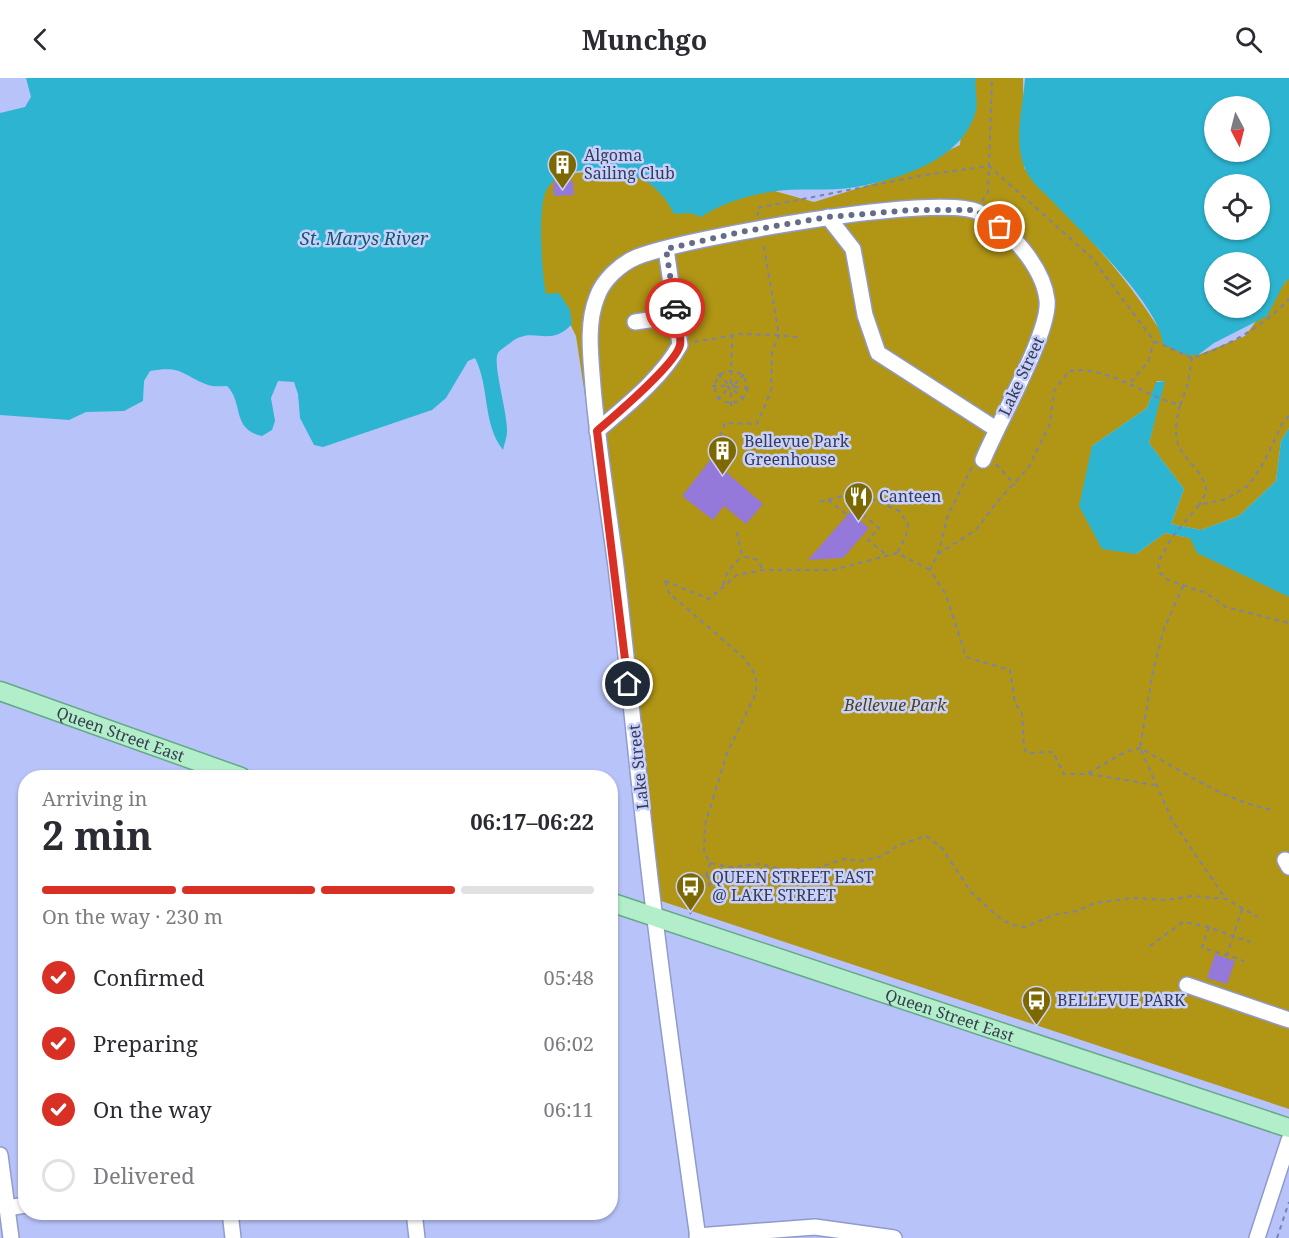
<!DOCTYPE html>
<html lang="en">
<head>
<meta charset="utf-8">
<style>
	:root { --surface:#fff; --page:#f7f7f7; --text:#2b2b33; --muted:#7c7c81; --line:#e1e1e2; --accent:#d93025 }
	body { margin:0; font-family:"Noto Serif",serif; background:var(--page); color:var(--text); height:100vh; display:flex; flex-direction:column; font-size:22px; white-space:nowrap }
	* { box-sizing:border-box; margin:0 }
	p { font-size:20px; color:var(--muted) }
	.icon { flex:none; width:33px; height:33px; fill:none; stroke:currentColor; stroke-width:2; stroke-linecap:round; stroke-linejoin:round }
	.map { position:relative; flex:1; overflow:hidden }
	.side { position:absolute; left:18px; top:692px; width:600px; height:450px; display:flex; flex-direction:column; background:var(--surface); border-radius:24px; box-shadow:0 2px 4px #0004 }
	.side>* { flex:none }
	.needle { width:39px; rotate:173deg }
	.fabs { position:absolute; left:1204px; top:18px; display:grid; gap:12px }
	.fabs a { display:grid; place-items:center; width:66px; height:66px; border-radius:50%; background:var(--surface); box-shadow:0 2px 4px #0004; font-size:30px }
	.pin { position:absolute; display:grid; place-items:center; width:51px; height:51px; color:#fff; margin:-26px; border:3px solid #fff; border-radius:50%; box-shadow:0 2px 6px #0007 }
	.courier { position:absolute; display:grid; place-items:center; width:60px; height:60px; margin:-30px; border:4px solid #d93025; border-radius:50%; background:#fff; color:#222; box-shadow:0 2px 8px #0007 }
	.headline em { font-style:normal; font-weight:700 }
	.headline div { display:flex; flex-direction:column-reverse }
	.headline { display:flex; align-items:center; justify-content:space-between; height:102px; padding:0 24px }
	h1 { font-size:39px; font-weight:700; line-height:45px }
	.bar { display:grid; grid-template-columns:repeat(4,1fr); gap:9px 6px; align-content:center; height:72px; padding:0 24px }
	.bar i { height:8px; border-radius:4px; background:var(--line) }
	.bar .current { background:var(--accent) }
	.bar p { grid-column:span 4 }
	ol { padding:0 24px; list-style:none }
	li { display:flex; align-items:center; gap:18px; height:66px }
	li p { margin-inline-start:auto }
	li .icon { padding:6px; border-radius:50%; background:var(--accent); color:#fff; stroke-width:4 }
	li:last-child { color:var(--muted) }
	li i { width:33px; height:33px; border:3px solid var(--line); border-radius:50% }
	header { display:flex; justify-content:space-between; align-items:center; height:78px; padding:0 24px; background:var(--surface); font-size:27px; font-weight:700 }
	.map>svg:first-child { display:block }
	.green { fill:#b19515 }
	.water { fill:#2db4d0; fill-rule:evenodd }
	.building { fill:#9478da }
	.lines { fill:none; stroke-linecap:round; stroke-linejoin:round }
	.minor-casing { stroke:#8f9acd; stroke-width:18 }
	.major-casing { stroke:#65a988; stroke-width:21 }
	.path { stroke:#7b83a9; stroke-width:2; stroke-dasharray:4.5 4.5; stroke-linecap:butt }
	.minor { stroke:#fff; stroke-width:15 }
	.major { stroke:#b2eec9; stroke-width:18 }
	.done { stroke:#646c8c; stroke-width:6; stroke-dasharray:0 10.8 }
	.route { stroke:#d93025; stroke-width:8 }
	.labels { text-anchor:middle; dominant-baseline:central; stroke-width:5; stroke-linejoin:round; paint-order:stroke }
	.poi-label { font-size:16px; fill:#373c51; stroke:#c8d1fd; text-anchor:start }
	.street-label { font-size:16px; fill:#373c51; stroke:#c8d1fd }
	.park-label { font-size:16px; font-style:italic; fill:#504410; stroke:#c8d1fd }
	.water-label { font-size:18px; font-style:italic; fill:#135a69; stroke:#c8d1fd }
</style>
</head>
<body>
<header><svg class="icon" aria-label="back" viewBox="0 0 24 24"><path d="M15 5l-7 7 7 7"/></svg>Munchgo<svg class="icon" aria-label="search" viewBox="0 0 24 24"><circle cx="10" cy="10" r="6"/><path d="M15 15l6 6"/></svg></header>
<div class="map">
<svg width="1289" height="1160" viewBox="0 0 1289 1160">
	<rect width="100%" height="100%" fill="#b8c4f9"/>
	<path class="green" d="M966,0H1023L1024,90C1076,146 1131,200 1169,268L1198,277L1245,258L1289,199V350L1281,363L1276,403L1239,438L1201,452L1171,446L1184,411L1149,365L1164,303H1157L1147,330L1092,368L1136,476L1165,455L1191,460L1289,511V1031L661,823L576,258L568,242L527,243L532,115L562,96L611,92L739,103L814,124L888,101L960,67Z"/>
	<g class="water">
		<path d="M26,0H976C974,13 979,23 975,36C960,83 899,101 856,109C828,114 798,109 769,114C746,118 720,126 701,139L690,135L674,136C668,122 651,102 635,99C627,98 619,102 612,99C607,97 601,91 595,91C577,93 558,94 547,111C537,126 542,197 546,216L559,215L570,232L572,246C548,272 533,245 509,266C506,268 500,272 498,275C492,285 508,336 507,354C507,360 504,366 503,372C482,345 490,309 475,280L468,283L446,320L432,332L323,369L314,367L300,340L298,316L294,304L278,303L271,320L275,343L272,352L262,358C231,351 244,325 227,308C221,308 213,309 208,307C182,297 182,287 150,293L144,303L143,323L124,333L86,334L69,342L0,337V35L25,29L31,19Z"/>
		<path d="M1025,0H1289V201L1285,204L1267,238L1214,265L1198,277H1187L1163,266C1158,225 1084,157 1055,126C1044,114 1032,106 1025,91C1013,62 1023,30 1025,0ZM1215,28H1260V74H1215ZM1215,106H1260V152H1215ZM1215,184H1260V230H1215Z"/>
		<polygon points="1165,303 1149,365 1184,411 1171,446 1201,452 1239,438 1276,403 1281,363 1289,350 1289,519 1197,475 1190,460 1165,455 1136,476 1102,471 1079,428 1092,368 1147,330 1156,304"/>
	</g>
	<g class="building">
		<polygon points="573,103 574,117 554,118 553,105"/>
		<polygon points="711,381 763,426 746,446 724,428 713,442 682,418"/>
		<polygon points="850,434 869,450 843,480 808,482"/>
		<polygon points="1215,876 1235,883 1227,906 1207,900"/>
	</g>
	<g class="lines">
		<defs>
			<g id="minor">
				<polyline points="828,139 853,171 865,237 878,275 996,351"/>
				<polyline points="635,244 676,238"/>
				<path d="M597,353C626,328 661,301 680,267L666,171"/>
				<polyline points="1285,782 1289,789"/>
				<polyline points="1187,907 1289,942"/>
				<polyline points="0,1077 11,1160"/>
				<polyline points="7,1130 26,1127"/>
				<polyline points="230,1134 233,1160"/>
				<polyline points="414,1134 417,1160"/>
				<polyline points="697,1158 815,1149 894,1160"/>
				<path d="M698,1160C683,1054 668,948 655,841C640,724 630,606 616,489C608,428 598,369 593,309C591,280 586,246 597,219C603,202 620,186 637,179C684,160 938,115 978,134C1008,149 1043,188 1047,222C1051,253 997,347 983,382"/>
				<polyline points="1257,1160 1289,1062"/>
			</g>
			<g id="major">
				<path id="s1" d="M0,613L241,699"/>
				<path id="s2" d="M610,824L1289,1050"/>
			</g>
		</defs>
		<use href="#minor" class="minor-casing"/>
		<use href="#major" class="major-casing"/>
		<g class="path">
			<polyline points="982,123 988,114 992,0"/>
			<path d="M758,138L757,130L925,97L989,88L1092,180L1154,263L1192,280C1227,269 1264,248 1289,221"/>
			<polyline points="694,264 740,256 779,257 763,164"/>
			<circle cx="731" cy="309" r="16"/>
			<polyline points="718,296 729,307"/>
			<polyline points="1131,304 1148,284 1154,263"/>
			<polyline points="731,306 732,257"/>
			<polygon points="732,306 734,309 731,312 728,309"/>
			<polyline points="735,306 745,295"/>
			<polyline points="712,308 728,308"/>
			<polyline points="735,309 750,310"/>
			<polyline points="734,312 745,323"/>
			<polyline points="717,322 729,310"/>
			<polyline points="1180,327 1187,309 1192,280"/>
			<polyline points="731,328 731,312"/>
			<polyline points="1289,338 1283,344 1264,384 1249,407 1226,421 1199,427 1172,459 1158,485 1159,494 1168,502 1206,515 1226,529 1289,545"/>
			<polyline points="720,358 725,345 757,346 771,313 772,273 779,257 802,260"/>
			<polyline points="996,386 1015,407"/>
			<path d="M972,389L948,437L938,476L930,492L946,517L966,579L1010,592L1015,625L1022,636L1024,670L1027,675L1053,674L1064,696H1087L1125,674L1140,670C1183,693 1225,724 1274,732"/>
			<polyline points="828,422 845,435 852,428 879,450 868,462 888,478"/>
			<polyline points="820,424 857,414 899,433 908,446 906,458 897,475"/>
			<polyline points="737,454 742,478 758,482 763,492"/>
			<path d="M938,476L976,452L996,425L1028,390L1050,346L1054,313L1069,293C1108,287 1143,318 1180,327C1165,384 1197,374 1207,414L1199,427"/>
			<polyline points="665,503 669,515 745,581 756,598 756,615 727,675 705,747 704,774 710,785 729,789 760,786 804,796 831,785 845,781 860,783 882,778 899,767 926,758 941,769 971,814 998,839 1012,847 1025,849 1054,837 1077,833 1095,825 1132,820 1167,822 1192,818 1226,821 1258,839"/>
			<polyline points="665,503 709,521 737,497 763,492 833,492 897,475 930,492"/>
			<polyline points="723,507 728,493 742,478"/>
			<polyline points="1183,508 1164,551 1153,593 1140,670 1173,744 1226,821"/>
			<polyline points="1089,696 1154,707"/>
			<circle cx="703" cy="804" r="7"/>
			<polyline points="706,798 710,785"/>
			<polyline points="1242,831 1227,877 1244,883"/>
			<polyline points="690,836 701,811"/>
			<polyline points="1209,849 1202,870 1227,877"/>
			<polyline points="1150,868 1183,844 1205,848 1250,864"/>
			<polyline points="1277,1160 1289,1124"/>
		</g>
		<use href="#minor" class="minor"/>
		<use href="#major" class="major"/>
	</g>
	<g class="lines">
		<polyline class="done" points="675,230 666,171 741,154 828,139 912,132 975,132 1000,149"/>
		<path class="route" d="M628,606L597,353C613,339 676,286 680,267C682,257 676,241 675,230"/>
	</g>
	<defs>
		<symbol id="building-pin" viewBox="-11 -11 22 30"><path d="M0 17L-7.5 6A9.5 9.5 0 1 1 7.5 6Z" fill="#7d6900" stroke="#c8d1fd"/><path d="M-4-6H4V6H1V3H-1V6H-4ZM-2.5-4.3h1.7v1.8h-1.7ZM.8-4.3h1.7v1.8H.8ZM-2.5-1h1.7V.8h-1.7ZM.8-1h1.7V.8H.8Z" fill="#fff"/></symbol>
		<symbol id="restaurant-pin" viewBox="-11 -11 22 30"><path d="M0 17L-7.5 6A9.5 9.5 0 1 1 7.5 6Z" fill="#7d6900" stroke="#c8d1fd"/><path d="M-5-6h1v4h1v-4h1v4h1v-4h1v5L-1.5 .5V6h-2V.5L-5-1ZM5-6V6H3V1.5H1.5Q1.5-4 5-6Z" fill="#fff"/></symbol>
		<symbol id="bus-pin" viewBox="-11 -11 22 30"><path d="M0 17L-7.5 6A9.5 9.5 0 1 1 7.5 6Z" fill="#7d6900" stroke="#c8d1fd"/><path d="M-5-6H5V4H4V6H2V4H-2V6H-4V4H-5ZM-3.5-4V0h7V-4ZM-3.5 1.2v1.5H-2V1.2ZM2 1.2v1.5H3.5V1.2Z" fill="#fff"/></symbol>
	</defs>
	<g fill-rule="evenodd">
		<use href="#building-pin" x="546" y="70" width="33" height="45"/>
		<use href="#building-pin" x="706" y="356" width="33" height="45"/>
		<use href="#restaurant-pin" x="842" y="402" width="33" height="45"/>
		<use href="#bus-pin" x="674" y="792" width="33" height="45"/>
		<use href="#bus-pin" x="1020" y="906" width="33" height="45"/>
	</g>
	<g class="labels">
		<g class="poi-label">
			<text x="584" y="77">Algoma<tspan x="584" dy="18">Sailing Club</tspan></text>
			<text x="744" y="363">Bellevue Park<tspan x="744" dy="18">Greenhouse</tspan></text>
			<text x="879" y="418">Canteen</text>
			<text x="712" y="799">QUEEN STREET EAST<tspan x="712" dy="18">@ LAKE STREET</tspan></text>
			<text x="1057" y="922">BELLEVUE PARK</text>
		</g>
		<g class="street-label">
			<text transform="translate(1021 298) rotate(-65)">Lake Street</text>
			<text stroke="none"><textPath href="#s1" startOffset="128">Queen Street East</textPath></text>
			<text transform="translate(638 689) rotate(-96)">Lake Street</text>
			<text stroke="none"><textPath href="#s2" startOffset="358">Queen Street East</textPath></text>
		</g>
		<g class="park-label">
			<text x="895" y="627">Bellevue Park</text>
		</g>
		<g class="water-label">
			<text x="364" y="160">St. Marys River</text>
		</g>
	</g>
</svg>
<div class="fabs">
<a><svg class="needle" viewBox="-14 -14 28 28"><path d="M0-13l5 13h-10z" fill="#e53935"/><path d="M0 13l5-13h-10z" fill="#7c7c81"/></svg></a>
<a><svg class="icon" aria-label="locate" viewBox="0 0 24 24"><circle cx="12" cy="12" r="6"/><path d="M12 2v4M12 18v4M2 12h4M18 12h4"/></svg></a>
<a><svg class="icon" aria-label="layers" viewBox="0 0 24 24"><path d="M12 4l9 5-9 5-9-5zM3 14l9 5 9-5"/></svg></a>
</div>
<div class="pin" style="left:1000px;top:149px;background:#ea580c"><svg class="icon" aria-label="bag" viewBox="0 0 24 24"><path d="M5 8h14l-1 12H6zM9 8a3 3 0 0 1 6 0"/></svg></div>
<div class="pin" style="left:628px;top:606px;background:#1f2937"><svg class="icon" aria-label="home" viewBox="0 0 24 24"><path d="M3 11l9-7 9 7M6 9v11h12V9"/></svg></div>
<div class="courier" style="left:675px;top:230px"><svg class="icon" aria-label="car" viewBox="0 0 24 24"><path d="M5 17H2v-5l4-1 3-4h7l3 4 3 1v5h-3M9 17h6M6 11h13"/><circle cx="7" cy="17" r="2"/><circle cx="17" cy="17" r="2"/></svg></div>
<section class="side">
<div class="headline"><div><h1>2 min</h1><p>Arriving in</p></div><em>06:17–06:22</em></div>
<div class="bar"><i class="current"></i><i class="current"></i><i class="current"></i><i></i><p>On the way · 230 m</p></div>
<ol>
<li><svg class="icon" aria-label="check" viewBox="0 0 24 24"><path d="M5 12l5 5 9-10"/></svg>Confirmed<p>05:48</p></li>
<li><svg class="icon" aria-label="check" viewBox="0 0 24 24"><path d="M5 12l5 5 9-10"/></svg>Preparing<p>06:02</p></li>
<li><svg class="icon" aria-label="check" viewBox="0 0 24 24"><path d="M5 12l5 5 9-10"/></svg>On the way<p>06:11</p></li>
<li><i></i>Delivered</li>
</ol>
</section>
</div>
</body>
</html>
